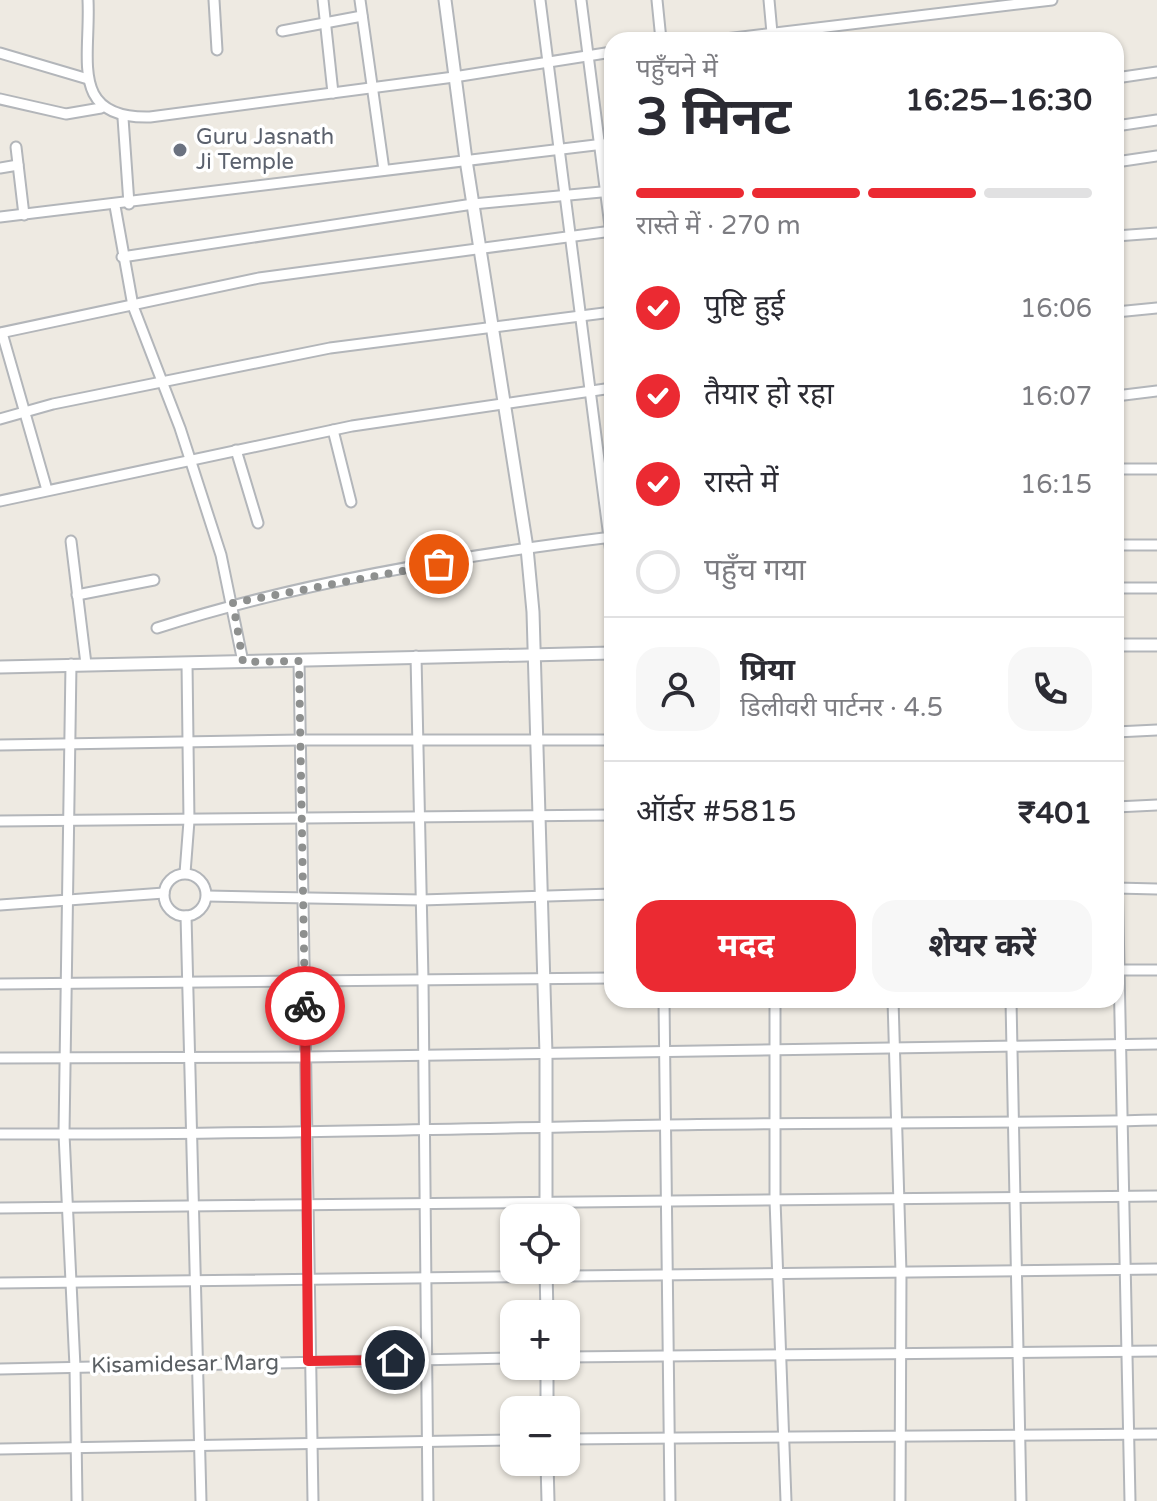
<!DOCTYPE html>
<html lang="hi">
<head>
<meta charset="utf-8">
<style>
	:root { --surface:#fff; --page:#f7f7f7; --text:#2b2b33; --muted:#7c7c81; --line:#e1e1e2; --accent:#eb2a32 }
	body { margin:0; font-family:"Varela Round","Noto Sans Devanagari",sans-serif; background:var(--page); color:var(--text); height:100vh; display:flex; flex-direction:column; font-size:30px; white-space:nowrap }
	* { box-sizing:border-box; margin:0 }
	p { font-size:26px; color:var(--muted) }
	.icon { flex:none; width:44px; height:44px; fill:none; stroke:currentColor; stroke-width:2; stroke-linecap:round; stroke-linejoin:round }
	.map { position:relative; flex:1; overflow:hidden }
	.drawer { position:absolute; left:604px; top:32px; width:520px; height:976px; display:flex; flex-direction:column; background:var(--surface); border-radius:24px; box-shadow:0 2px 6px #0004 }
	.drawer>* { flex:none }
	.controls { position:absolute; left:500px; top:1204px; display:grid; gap:16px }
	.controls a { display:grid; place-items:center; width:80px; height:80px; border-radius:16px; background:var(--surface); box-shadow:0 2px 6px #0004; font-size:40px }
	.pin { position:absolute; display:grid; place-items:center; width:68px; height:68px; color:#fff; margin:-34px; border:4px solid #fff; border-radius:50%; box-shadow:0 2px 8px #0007 }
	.courier { position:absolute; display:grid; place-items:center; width:80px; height:80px; margin:-40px; border:6px solid #eb2a32; border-radius:50%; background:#fff; color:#222; box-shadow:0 2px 10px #0007 }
	.headline em { font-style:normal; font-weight:700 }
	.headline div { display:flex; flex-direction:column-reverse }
	.headline { display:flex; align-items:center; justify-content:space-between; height:136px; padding:0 32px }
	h1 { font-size:52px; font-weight:700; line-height:60px }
	.bar { display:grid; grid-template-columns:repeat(4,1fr); gap:12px 8px; align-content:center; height:96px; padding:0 32px }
	.bar i { height:10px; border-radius:6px; background:var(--line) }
	.bar .active { background:var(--accent) }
	.bar p { grid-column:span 4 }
	.line { display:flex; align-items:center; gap:20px; padding:0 32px; border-top:2px solid var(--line) }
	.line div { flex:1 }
	.round { display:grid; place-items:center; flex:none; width:84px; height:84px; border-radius:24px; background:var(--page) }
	ol { padding:0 32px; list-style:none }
	li { display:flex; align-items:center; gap:24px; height:88px }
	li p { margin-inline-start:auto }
	li .icon { padding:8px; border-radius:50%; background:var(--accent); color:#fff; stroke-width:4 }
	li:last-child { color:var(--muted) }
	li i { width:44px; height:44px; border:4px solid var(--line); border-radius:50% }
	.button { display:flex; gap:16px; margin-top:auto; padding:16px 32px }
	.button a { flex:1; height:92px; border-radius:24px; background:var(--accent); color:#fff; font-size:32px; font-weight:700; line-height:92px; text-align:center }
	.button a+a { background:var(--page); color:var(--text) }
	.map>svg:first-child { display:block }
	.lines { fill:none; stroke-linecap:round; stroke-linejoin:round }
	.minor-casing { stroke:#b3b6ba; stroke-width:13 }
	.tertiary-casing { stroke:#b3b6ba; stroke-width:15 }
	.minor { stroke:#fff; stroke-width:9 }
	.tertiary { stroke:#fff; stroke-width:11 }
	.done { stroke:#8e908f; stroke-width:8; stroke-dasharray:0 14.4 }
	.route { stroke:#eb2a32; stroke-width:10 }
	.worship-dot { fill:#6b7280; stroke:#fff; stroke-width:3 }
	.labels { text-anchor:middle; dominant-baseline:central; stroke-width:7; stroke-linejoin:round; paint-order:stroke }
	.worship-label { font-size:22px; fill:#5b616d; stroke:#fff; text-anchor:start }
	.street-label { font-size:22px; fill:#5a5f63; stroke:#fff }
</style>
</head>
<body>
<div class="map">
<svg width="1157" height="1501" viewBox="0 0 1157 1501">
	<rect width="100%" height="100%" fill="#eeeae2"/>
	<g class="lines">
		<defs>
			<g id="minor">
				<path d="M88,0C91,58 68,119 150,117L454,77L612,52"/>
				<polyline points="214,0 217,50"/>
				<polyline points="323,0 333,93"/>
				<polyline points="360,0 384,170"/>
				<polyline points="540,0 612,561"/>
				<polyline points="581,0 612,242"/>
				<polyline points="657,0 661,40"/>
				<polyline points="769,0 772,33"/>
				<polyline points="282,31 362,16"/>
				<polyline points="717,40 1052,0"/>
				<polyline points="0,53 88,79"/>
				<polyline points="1116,78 1157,72"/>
				<polyline points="0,99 66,114 101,108"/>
				<polyline points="123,118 129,204"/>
				<polyline points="1116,126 1157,120"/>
				<polyline points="16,147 24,215"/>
				<polyline points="1116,162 1157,156"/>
				<polyline points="0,168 18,165"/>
				<polyline points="115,206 133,306 180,428 221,555 243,662"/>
				<polyline points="0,217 612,143"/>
				<polyline points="1116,236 1157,233"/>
				<polyline points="122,257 473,204 612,191"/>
				<polyline points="1116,312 1157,308"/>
				<polyline points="0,333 259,278 612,231"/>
				<polyline points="2,333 47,490"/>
				<polyline points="1116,396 1157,391"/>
				<polyline points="0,419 53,404 330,348 612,312"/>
				<polyline points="333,430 351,502"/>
				<polyline points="236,450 258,523"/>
				<polyline points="1116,469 1157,469"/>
				<polyline points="0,501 352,426 612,388"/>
				<polyline points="71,541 86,664"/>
				<polyline points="1116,545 1157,545"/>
				<polyline points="1116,588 1157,588"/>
				<polyline points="77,595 154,580"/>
				<path d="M157,628C299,582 464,555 612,537"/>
				<polyline points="416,656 423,979 428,1501"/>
				<polyline points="299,661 313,1501"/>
				<polyline points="71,664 64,1134 75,1367 77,1501"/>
				<polyline points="1116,732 1157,730"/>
				<polyline points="0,745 301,740 612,740"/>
				<polyline points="1116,807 1157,805"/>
				<polyline points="0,821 612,815"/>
				<polyline points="1116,823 1130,1501"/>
				<polyline points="185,873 189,821 187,663"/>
				<circle cx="185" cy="895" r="21"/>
				<polyline points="1116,888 1157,889"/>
				<polyline points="207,896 421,900 612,894"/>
				<polyline points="0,905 164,893"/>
				<polyline points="186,916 201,1501"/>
				<polyline points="1116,970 1157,970"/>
				<polyline points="0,984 612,978"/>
				<polyline points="664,1000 670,1501"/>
				<polyline points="775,1000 775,1200 786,1501"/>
				<polyline points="893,1000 901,1273 900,1501"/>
				<polyline points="1011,1000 1021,1501"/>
				<polyline points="0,1058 306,1057 1157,1044"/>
				<path d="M0,1134C222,1135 444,1129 666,1125C830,1122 993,1124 1157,1120"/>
				<polyline points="0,1208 1157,1196"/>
				<polyline points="0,1283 1157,1269"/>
				<polyline points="566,1357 1157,1351"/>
				<polyline points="0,1369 514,1358"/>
				<polyline points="566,1439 1157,1434"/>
				<polyline points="0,1449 514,1440"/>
			</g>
			<g id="tertiary">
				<polyline points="445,0 466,160 527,548 533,612 546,1054 546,1218"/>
				<polyline points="1116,645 1157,645"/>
				<polyline points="0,667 612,653"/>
				<polyline points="546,1270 547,1314"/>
				<polyline points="547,1366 547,1410"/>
				<polyline points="547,1462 548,1501"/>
			</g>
		</defs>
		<use href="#minor" class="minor-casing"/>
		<use href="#tertiary" class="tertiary-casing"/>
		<use href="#minor" class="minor"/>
		<use href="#tertiary" class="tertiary"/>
	</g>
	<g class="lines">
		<polyline class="done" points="305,1006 299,661 243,662 233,603 439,564"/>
		<polyline class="route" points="305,1006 308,1361 395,1360"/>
	</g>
	<circle class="worship-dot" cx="180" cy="150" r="8"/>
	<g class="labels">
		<g class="worship-label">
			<text x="196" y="137">Guru Jasnath<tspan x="196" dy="25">Ji Temple</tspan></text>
		</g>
		<g class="street-label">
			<text transform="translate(185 1364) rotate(-1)">Kisamidesar Marg</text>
		</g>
	</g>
</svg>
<div class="controls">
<a><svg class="icon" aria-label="locate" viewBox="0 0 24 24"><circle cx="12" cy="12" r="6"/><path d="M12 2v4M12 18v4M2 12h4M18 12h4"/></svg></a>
<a>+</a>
<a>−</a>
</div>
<div class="pin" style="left:439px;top:564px;background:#ea580c"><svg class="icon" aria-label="bag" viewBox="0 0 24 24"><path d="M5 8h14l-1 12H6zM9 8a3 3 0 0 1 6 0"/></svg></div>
<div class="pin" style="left:395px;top:1360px;background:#1f2937"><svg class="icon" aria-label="home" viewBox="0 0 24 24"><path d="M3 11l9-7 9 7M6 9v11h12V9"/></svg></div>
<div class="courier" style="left:305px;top:1006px"><svg class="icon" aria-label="bike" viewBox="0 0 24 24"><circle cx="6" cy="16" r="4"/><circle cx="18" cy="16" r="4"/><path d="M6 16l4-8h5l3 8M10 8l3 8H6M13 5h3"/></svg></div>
<section class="drawer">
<div class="headline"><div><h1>3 मिनट</h1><p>पहुँचने में</p></div><em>16:25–16:30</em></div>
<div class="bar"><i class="active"></i><i class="active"></i><i class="active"></i><i></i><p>रास्ते में · 270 m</p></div>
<ol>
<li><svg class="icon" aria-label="check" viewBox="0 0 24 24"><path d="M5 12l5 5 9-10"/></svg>पुष्टि हुई<p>16:06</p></li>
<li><svg class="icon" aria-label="check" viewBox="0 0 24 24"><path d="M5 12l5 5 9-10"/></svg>तैयार हो रहा<p>16:07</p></li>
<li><svg class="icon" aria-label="check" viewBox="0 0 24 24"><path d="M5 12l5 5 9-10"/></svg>रास्ते में<p>16:15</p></li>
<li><i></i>पहुँच गया</li>
</ol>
<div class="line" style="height:144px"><a class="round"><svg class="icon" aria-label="person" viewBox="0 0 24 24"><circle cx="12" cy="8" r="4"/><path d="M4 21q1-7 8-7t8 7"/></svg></a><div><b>प्रिया</b><p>डिलीवरी पार्टनर · 4.5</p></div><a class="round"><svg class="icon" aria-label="phone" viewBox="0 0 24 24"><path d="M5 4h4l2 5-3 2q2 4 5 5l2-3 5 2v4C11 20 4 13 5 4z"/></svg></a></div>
<div class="line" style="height:104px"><div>ऑर्डर #5815</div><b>₹401</b></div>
<div class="button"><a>मदद</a><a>शेयर करें</a></div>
</section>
</div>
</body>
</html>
